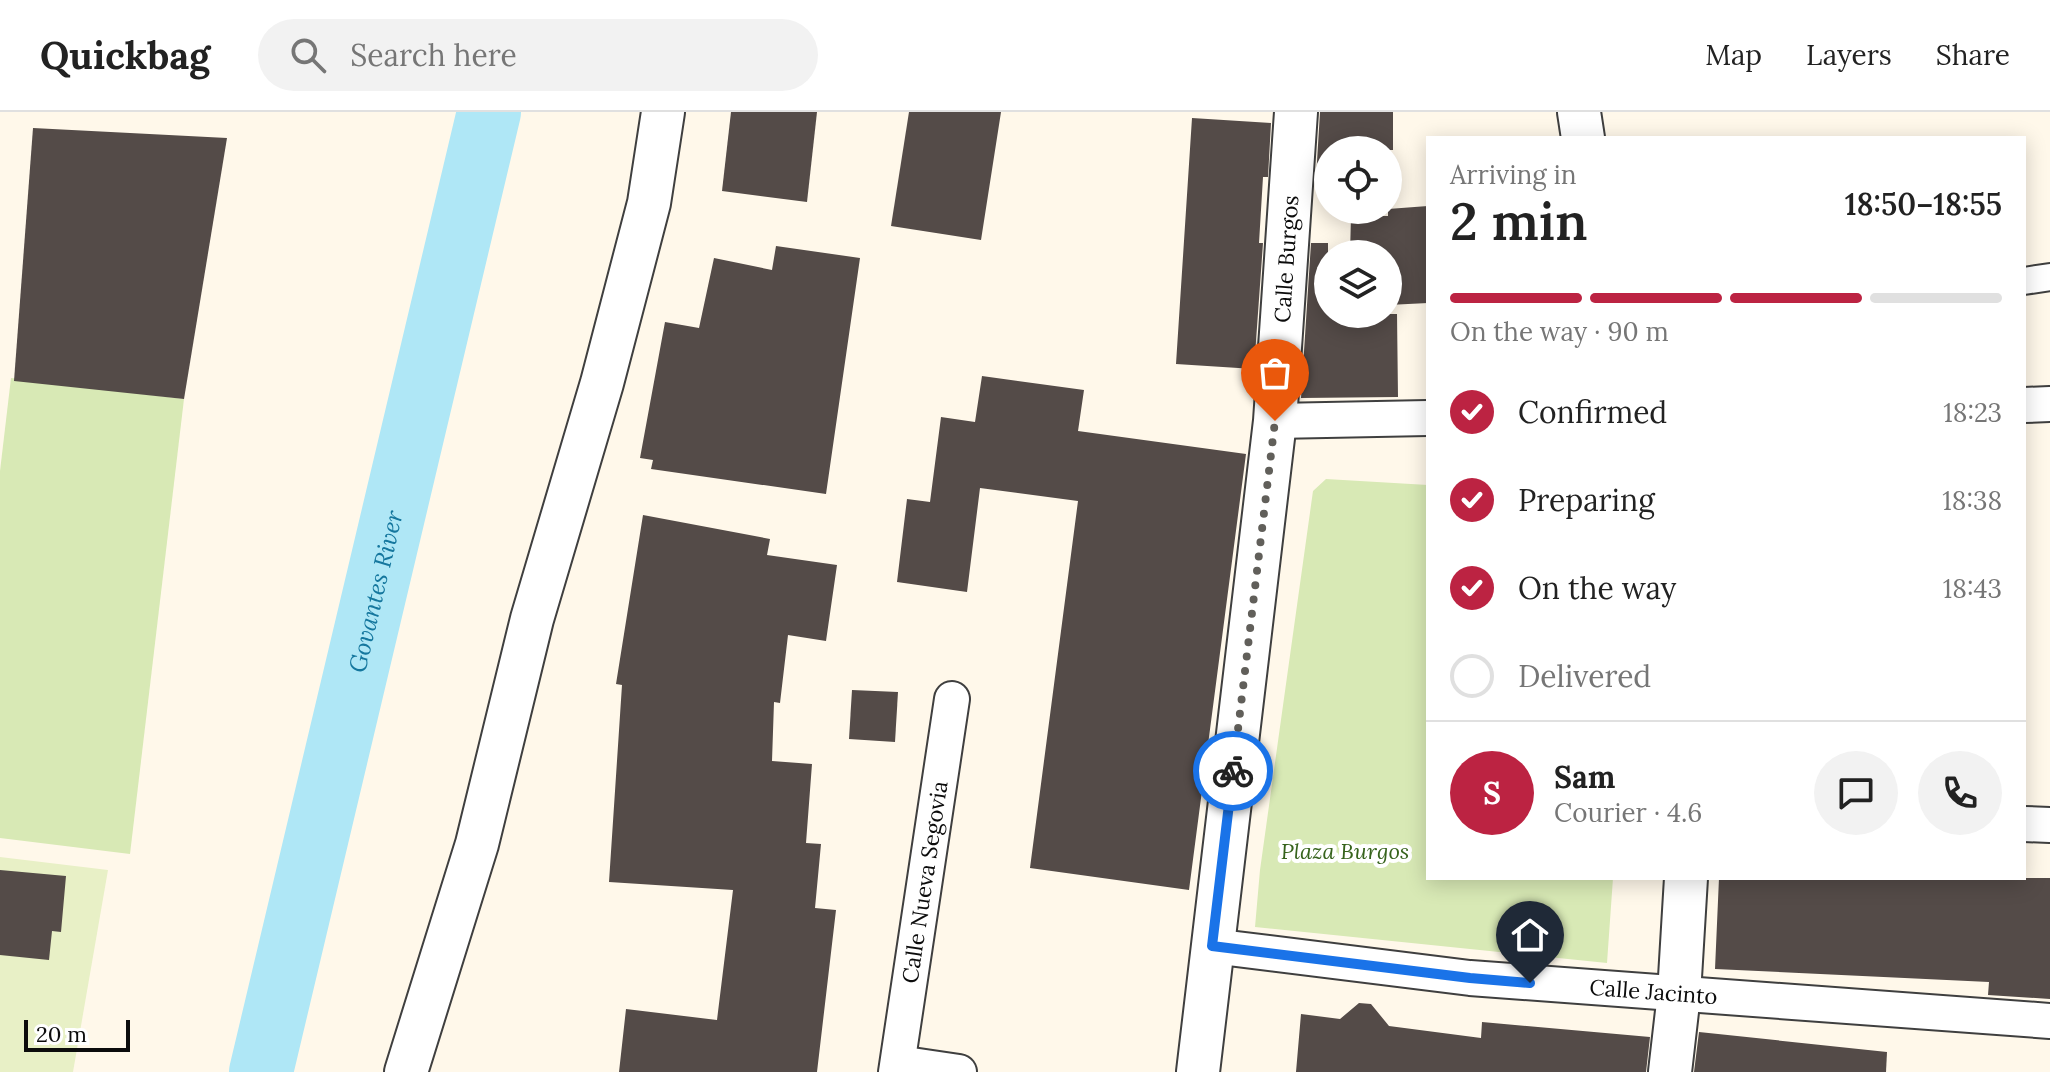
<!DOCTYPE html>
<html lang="en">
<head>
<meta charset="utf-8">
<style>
	:root { --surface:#fff; --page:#f2f2f2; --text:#222; --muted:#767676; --line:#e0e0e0; --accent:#bc2342 }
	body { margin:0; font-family:Lora,serif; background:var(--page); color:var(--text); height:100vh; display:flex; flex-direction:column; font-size:30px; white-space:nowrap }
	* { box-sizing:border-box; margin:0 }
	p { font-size:26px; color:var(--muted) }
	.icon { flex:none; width:44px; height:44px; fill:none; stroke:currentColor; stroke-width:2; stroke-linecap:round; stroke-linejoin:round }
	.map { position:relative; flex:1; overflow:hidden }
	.side { position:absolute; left:1426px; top:24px; width:600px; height:744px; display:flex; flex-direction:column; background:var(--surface); border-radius:0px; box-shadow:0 4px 20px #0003 }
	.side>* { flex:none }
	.buttons { position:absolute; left:1314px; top:24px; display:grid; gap:16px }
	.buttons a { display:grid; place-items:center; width:88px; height:88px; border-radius:50%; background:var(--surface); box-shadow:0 4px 20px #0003; font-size:40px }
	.scale { position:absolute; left:24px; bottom:20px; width:106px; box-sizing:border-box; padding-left:8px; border:4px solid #0c0c0c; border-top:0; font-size:22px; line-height:28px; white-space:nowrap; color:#0c0c0c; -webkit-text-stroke:6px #fff; paint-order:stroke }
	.pin { position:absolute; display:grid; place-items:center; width:68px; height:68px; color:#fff; margin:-82px -34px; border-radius:50% 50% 50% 0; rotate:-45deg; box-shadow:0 0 8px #0007 }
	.pin .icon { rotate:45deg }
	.courier { position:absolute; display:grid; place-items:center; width:80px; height:80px; margin:-40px; border:6px solid #1a73e8; border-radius:50%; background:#fff; color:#222; box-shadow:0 2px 10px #0007 }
	.overview em { font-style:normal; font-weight:600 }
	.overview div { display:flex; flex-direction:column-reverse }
	.overview { display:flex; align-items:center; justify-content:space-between; height:136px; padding:0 24px }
	h1 { font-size:52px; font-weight:600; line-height:60px }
	.bar { display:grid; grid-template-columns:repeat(4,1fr); gap:12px 8px; align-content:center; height:96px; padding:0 24px }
	.bar i { height:10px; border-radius:6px; background:var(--line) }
	.bar .on { background:var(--accent) }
	.bar p { grid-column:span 4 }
	.line { display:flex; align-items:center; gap:20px; padding:0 24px; border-top:2px solid var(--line) }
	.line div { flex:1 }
	.round { display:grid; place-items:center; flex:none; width:84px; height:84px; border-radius:42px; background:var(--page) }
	ol { padding:0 24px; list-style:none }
	li { display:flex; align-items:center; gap:24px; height:88px }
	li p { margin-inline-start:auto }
	li .icon { padding:8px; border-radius:50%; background:var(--accent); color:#fff; stroke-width:4 }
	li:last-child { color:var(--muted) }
	li i { width:44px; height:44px; border:4px solid var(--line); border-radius:50% }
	header { display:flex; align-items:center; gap:48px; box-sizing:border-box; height:112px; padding:0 40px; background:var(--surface); border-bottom:2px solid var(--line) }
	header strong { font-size:38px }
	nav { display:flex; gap:44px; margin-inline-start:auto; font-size:28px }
	.search { width:560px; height:72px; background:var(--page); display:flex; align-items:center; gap:20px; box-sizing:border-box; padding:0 28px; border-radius:44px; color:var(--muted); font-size:30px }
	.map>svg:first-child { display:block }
	.park { fill:#d8e9b5 }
	.pitch { fill:#e8f0c6 }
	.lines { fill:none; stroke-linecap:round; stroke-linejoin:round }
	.river { stroke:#afe7f6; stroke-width:64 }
	.building { fill:#544b48 }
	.pedestrian-casing { stroke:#3f3f3f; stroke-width:30 }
	.minor-casing { stroke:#3f3f3f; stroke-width:38 }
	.tertiary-casing { stroke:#3f3f3f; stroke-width:46 }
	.pedestrian { stroke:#fff; stroke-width:26 }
	.minor { stroke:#fff; stroke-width:34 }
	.tertiary { stroke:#fff; stroke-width:42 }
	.done { stroke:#615f5a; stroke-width:8; stroke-dasharray:0 14.4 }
	.route { stroke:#1a73e8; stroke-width:10 }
	.labels { text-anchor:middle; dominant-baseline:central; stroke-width:8; stroke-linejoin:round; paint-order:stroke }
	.street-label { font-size:22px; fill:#0c0c0c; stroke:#fff }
	.park-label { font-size:22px; font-style:italic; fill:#36631c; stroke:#fff }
	.water-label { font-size:24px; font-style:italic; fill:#15779e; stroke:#fff }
</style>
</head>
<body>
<header>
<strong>Quickbag</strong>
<div class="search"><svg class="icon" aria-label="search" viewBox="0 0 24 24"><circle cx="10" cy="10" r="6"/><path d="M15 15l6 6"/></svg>Search here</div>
<nav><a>Map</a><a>Layers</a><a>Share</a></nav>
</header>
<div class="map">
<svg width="2050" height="960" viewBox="0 0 2050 960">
	<rect width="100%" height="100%" fill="#fff8ea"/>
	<g class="park">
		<polygon points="11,266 184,287 130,742 0,726 0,359"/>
		<polygon points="1326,367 1428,373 1428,766 1613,766 1607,851 1255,815 1260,758 1313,379"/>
	</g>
	<polygon class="pitch" points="0,745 108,758 73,960 0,960"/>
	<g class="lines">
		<path class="river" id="s1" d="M261,960L489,0"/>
	</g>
	<g class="building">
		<polygon points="731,0 817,0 807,90 722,79"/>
		<polygon points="909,0 1001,0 981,128 891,114"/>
		<polygon points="1320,0 1393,0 1393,38 1328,38 1328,66 1316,66"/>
		<polygon points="1192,6 1271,11 1268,65 1263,65 1259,131 1263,131 1254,257 1176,252"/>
		<polygon points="33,16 227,26 184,287 14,269"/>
		<polygon points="1428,94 1428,191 1388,193 1388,142 1350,142 1351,104 1388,104 1388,97"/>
		<polygon points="1311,131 1328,131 1328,202 1397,202 1398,285 1301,286"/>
		<polygon points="776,134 860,146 826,382 651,357 653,348 640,346 665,210 699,216 714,146 772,158"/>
		<polygon points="982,264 1084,278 1078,319 1246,342 1189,778 1030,756 1078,389 980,376 967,480 897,470 907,387 930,390 941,305 975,310"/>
		<polygon points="643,403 770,427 767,443 837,453 826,529 788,523 780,591 774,590 772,649 812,652 806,731 821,732 815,796 836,798 817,960 619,960 626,897 717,908 733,778 609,770 622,573 616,572"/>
		<polygon points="852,578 898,580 895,630 849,627"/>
		<polygon points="0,758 66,764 61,820 52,819 49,848 0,843"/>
		<polygon points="1719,766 2050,766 2050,887 1988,883 1989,870 1715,857"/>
		<polygon points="1359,891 1371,892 1389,914 1481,926 1482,910 1650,925 1646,960 1296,960 1301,902 1340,907"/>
		<polygon points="1699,920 1887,940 1886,960 1694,960"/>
	</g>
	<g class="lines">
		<defs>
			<polyline id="pedestrian" points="2024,169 2050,165"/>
			<g id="minor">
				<polyline points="2024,293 2050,292"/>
				<polyline points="1275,309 1428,306"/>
				<polyline points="2024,712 2050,713"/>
				<path id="s2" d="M1212,834L1470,866L2050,909"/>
				<polyline points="898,951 959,960"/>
				<path id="s3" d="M896,960L952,587"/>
			</g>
			<g id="tertiary">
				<polyline points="1579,0 1583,26"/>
				<polyline points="406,960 477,732 532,507 602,271 649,91 663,0"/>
				<path id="s4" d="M1198,960L1275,309L1296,0"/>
				<polyline points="1670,960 1679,882 1686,766"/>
			</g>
		</defs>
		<use href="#pedestrian" class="pedestrian-casing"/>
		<use href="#minor" class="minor-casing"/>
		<use href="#tertiary" class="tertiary-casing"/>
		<use href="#pedestrian" class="pedestrian"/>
		<use href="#minor" class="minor"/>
		<use href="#tertiary" class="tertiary"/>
	</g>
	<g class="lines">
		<polyline class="done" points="1233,659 1275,309"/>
		<polyline class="route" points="1233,659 1212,834 1470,866 1530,871"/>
	</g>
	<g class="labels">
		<g class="street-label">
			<text stroke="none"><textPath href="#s4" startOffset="818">Calle Burgos</textPath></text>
			<text stroke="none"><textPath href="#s3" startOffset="192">Calle Nueva Segovia</textPath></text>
			<text stroke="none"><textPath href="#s2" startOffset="444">Calle Jacinto</textPath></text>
		</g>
		<g class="park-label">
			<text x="1345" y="739">Plaza Burgos</text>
		</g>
		<g class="water-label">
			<text stroke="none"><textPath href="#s1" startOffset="494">Govantes River</textPath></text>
		</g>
	</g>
</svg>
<div class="buttons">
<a><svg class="icon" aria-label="locate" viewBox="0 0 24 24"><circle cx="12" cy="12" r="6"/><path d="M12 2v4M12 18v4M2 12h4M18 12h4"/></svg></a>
<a><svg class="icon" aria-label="layers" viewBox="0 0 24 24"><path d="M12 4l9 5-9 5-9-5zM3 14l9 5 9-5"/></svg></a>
</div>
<div class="scale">20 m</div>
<div class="pin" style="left:1275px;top:309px;background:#ea580c"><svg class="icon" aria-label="bag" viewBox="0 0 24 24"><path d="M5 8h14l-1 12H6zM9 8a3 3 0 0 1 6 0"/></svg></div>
<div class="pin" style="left:1530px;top:871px;background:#1f2937"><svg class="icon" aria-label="home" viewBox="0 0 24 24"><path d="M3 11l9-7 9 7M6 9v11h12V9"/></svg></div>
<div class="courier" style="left:1233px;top:659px"><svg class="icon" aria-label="bike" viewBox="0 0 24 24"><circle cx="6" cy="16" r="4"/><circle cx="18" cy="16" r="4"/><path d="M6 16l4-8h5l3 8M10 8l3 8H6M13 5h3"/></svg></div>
<section class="side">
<div class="overview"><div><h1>2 min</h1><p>Arriving in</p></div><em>18:50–18:55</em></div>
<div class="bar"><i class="on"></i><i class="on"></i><i class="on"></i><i></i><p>On the way · 90 m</p></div>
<ol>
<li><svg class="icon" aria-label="check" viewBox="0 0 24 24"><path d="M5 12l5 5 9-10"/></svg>Confirmed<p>18:23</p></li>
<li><svg class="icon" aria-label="check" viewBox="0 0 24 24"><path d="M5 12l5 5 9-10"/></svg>Preparing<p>18:38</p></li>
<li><svg class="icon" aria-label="check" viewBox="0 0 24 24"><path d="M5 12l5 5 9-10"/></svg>On the way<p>18:43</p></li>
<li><i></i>Delivered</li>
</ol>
<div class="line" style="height:144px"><b class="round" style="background:var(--accent);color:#fff">S</b><div><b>Sam</b><p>Courier · 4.6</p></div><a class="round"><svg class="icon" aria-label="chat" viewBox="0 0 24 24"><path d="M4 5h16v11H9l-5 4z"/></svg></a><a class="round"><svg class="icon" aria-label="phone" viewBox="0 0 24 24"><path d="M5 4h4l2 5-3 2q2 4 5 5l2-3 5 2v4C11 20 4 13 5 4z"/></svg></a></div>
</section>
</div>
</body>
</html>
